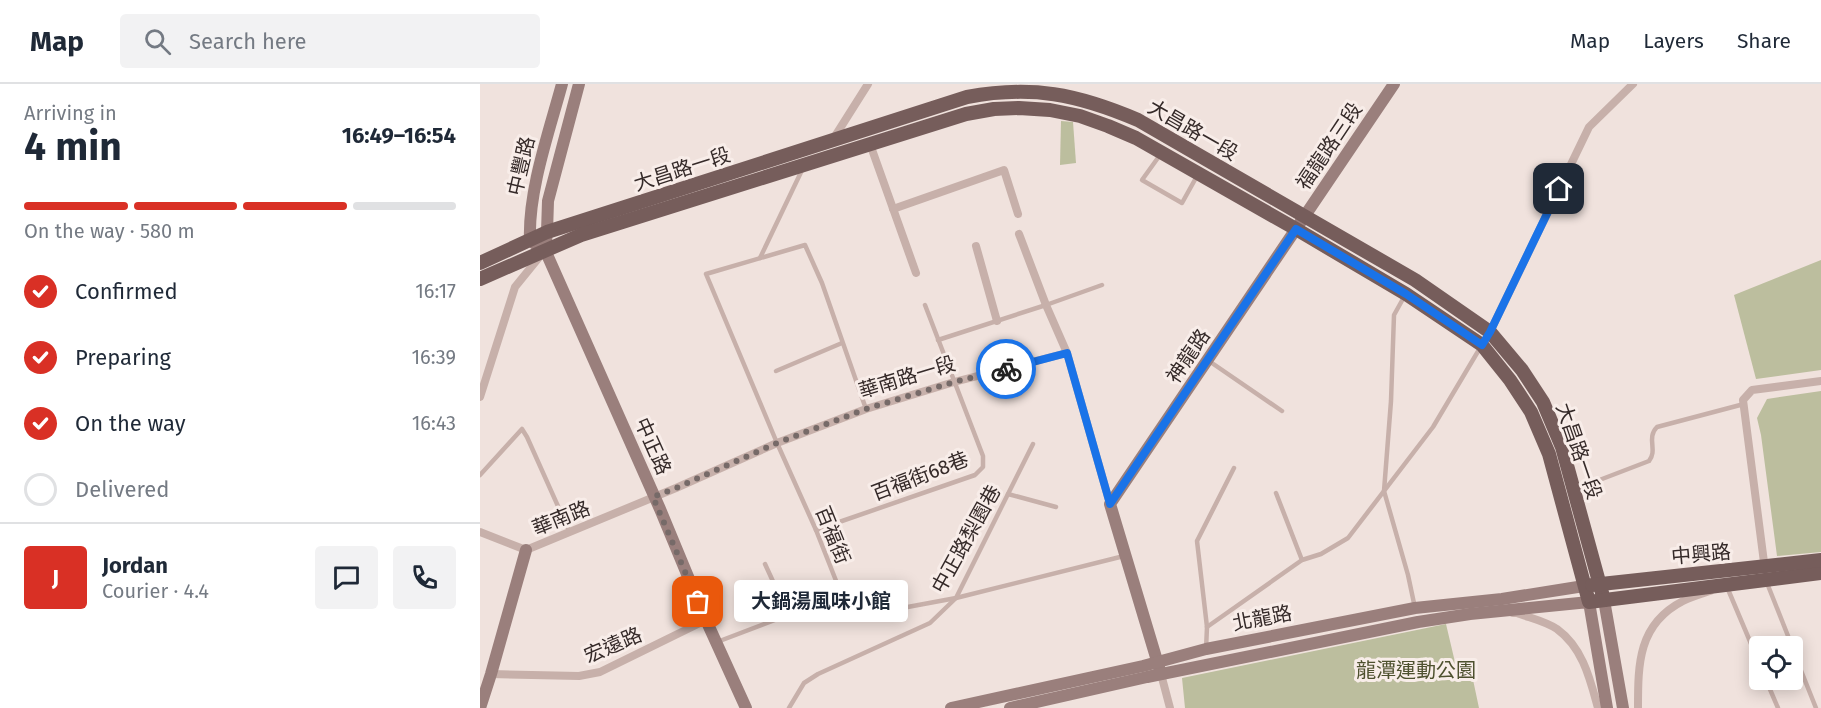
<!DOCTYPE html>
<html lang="en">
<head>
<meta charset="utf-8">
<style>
	:root { --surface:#fff; --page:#f2f2f3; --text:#1f2937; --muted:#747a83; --line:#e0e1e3; --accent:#d93025 }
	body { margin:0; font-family:"Fira Sans","Noto Sans TC",sans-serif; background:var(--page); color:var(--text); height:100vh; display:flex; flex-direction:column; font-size:22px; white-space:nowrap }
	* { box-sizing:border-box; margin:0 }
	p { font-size:20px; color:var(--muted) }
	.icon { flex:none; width:33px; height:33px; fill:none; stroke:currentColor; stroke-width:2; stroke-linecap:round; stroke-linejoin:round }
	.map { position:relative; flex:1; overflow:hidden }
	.sheet { display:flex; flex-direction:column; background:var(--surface); width:480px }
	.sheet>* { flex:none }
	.buttons { position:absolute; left:1269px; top:552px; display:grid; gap:12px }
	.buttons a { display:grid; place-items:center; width:54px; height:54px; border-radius:6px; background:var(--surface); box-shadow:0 3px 15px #0003; font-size:30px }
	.pin { position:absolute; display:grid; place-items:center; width:51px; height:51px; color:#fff; margin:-26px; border-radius:12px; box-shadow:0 3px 9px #0006 }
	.courier { position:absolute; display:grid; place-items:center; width:60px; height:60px; margin:-30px; border:4px solid #1a73e8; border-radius:50%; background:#fff; color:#222; box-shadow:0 2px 8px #0007 }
	.bubble { position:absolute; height:42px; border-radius:6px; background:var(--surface); box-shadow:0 3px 15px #0003; font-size:20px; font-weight:700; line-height:42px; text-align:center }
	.head em { font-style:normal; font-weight:700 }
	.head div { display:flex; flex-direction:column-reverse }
	.head { display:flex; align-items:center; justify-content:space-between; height:102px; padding:0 24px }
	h1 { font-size:39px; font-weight:700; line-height:45px }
	.bar { display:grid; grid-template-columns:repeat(4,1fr); gap:9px 6px; align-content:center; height:72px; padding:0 24px }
	.bar i { height:8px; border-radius:4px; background:var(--line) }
	.bar .active { background:var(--accent) }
	.bar p { grid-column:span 4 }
	.line { display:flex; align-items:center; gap:15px; padding:0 24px; border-top:2px solid var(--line) }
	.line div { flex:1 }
	.round { display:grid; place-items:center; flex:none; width:63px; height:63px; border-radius:6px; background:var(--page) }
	ol { padding:0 24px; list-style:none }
	li { display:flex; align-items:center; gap:18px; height:66px }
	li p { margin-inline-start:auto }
	li .icon { padding:6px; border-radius:50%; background:var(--accent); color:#fff; stroke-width:4 }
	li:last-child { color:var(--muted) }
	li i { width:33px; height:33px; border:3px solid var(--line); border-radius:50% }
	header { display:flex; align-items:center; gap:36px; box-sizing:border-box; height:84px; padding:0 30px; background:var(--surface); border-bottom:2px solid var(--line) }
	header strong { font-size:28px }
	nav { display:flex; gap:33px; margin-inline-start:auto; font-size:21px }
	.search { width:420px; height:54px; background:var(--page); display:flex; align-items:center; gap:15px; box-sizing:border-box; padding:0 21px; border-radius:6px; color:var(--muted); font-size:22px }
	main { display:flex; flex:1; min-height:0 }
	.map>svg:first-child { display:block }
	.green { fill:#bcbe9e }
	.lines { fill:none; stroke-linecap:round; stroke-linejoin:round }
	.lane { stroke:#c7b0aa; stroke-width:4.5 }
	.street { stroke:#c7b0aa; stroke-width:8 }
	.secondary { stroke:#9a7f7c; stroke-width:12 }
	.primary { stroke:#765d5b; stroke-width:14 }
	.done { stroke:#766a68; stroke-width:6; stroke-dasharray:0 10.8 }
	.route { stroke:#1a73e8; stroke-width:8 }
	.labels { text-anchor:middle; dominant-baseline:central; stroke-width:6; stroke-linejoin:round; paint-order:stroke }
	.street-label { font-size:20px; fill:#352a29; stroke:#f8ede9 }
	.park-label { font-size:20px; fill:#4e512f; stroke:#f8ede9 }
</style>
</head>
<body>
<header>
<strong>Map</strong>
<div class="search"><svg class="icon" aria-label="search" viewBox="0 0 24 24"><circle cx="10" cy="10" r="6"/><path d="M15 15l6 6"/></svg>Search here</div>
<nav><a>Map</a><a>Layers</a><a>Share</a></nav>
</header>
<main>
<section class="sheet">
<div class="head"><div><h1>4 min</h1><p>Arriving in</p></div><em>16:49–16:54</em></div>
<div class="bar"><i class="active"></i><i class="active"></i><i class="active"></i><i></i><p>On the way · 580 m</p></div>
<ol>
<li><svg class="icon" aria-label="check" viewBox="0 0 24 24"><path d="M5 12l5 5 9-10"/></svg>Confirmed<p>16:17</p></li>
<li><svg class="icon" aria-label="check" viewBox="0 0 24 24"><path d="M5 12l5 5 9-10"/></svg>Preparing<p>16:39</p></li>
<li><svg class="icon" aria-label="check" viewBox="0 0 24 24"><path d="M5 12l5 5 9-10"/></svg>On the way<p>16:43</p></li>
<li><i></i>Delivered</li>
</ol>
<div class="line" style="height:108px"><b class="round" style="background:var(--accent);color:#fff">J</b><div><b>Jordan</b><p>Courier · 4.4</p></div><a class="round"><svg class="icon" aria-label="chat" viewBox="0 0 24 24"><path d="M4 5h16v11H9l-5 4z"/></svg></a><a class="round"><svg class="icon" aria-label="phone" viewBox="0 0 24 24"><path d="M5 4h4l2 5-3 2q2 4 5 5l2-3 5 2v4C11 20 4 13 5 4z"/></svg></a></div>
</section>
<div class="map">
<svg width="1341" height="624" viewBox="0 0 1341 624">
	<rect width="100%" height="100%" fill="#f0e2dd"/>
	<g class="green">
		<polygon points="581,37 593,38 596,79 580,81"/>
		<polygon points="1341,176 1341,286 1276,295 1254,211"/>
		<polygon points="1341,307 1341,468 1297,472 1281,351 1277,334 1287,315"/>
		<polygon points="966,540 978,591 992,591 999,624 705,624 702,594"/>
	</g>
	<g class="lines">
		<g class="lane">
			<polyline points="680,71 662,96 702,119 717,92"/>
			<polyline points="280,174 323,84"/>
			<polyline points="924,213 914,231 911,317 904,407 928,491 935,524"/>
			<polyline points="458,256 566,221 622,201"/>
			<polyline points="729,277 802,327"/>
			<polyline points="296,287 362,259"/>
			<polyline points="386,325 342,199 325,161 226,190 297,359 336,446 366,522 376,530 390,530 476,514 644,472"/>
			<polyline points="0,391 42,345 47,353 90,449"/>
			<path d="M1096,405L1169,377C1178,366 1166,354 1177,343L1264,320"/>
			<polyline points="796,409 822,476"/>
			<polyline points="528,410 576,423"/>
			<polyline points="336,446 495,391 503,383 503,372 445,221"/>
			<polyline points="285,480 308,530"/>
			<polyline points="1287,499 1312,562"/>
			<polyline points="1247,503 1280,581"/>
			<polyline points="727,543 822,476 841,470 868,454 953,343 1000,264"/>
			<polyline points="237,558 360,511"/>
			<polyline points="1312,564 1336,624"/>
			<polyline points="726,565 727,543 717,457 754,384"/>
			<polyline points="1286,596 1298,624"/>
			<polyline points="309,624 324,599 338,590 450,539 476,514 553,360"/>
		</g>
		<g class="street">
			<polyline points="352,57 388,0"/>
			<polyline points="390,60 436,189"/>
			<polyline points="413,125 524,86 538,130"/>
			<polyline points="539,150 566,221 587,269 630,420"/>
			<polyline points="496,162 517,237"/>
			<polyline points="1010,248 1109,43 1153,0"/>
			<polyline points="0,313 35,203 61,171"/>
			<polyline points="0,448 46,466 196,404 297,359 386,325 474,298 587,269"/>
			<polyline points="1285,486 1263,316 1272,306 1341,297"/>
			<path d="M1033,529H1037C1050,534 1065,537 1077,545C1103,564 1110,595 1118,624"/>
			<polyline points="11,590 99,592 120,588 226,536"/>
			<polyline points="681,590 690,624"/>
			<path d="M1158,624C1158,580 1158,540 1203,517C1211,513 1221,510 1230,507"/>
		</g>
		<g class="secondary">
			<polyline points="99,0 68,117 67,148 65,166 180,425 226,536 266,624"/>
			<path d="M56,161L50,156C48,107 69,48 82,0"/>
			<polyline points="1124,516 1143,624"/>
			<polyline points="681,590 630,420 914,0"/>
			<polyline points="0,624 11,590 46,466"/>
			<polyline points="471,624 663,582 726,565 935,524 1022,515 1104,502"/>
			<polyline points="530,624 667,593 938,538 990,530 1109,518 1127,624"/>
		</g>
		<g class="primary">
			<path d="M0,179L67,148L487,13C552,1 597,10 658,36L935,196L1010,248L1042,286L1063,318L1082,363L1124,516"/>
			<polyline points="0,195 101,151 486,30 514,25 539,24 570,26 600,32 628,42 656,54 816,145 926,210 1002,261 1030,296 1051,328 1069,370 1109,518 1341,489"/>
			<polyline points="1112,501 1341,476"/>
		</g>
	</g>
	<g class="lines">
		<polyline class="done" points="218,518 173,413 196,404 297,359 386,325 474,298 526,285"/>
		<polyline class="route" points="526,285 587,269 630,420 816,145 926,210 1002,261 1010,248 1079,105"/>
	</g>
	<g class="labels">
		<g class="street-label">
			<text transform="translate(713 46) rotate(30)">大昌路一段</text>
			<text transform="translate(849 62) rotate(-56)">福龍路三段</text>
			<text transform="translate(41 82) rotate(-77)">中豐路</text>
			<text transform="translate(202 85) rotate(-18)">大昌路一段</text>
			<text transform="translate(708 272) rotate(-56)">神龍路</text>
			<text transform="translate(427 293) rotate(-17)">華南路一段</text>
			<text transform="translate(173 362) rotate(66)">中正路</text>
			<text transform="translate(1099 367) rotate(71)">大昌路一段</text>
			<text transform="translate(440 392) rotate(-21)">百福街68巷</text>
			<text transform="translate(81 434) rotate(-22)">華南路</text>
			<text transform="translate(353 451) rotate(68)">百福街</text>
			<text transform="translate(486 455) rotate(-61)">中正路梨園巷</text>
			<text transform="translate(1221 470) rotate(-5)">中興路</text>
			<text transform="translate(782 534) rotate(-11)">北龍路</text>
			<text transform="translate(133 561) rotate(-23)">宏遠路</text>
		</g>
		<g class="park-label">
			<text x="936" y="586">龍潭運動公園</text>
		</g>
	</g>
</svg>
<div class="buttons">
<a><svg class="icon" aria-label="locate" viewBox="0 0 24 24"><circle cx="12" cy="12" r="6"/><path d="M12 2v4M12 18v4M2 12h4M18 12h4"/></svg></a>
</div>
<div class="pin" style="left:218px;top:518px;background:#ea580c"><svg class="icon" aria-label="bag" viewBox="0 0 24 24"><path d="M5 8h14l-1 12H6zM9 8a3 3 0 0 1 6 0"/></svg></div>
<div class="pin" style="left:1079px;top:105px;background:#1f2937"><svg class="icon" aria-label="home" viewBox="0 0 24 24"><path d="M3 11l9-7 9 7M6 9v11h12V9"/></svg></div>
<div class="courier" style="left:526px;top:285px"><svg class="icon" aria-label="bike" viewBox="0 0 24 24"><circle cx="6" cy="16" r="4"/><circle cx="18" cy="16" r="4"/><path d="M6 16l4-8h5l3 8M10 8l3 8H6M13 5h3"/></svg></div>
<div class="bubble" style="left:254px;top:496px;width:174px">大鍋湯風味小館</div>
</div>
</main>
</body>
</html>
